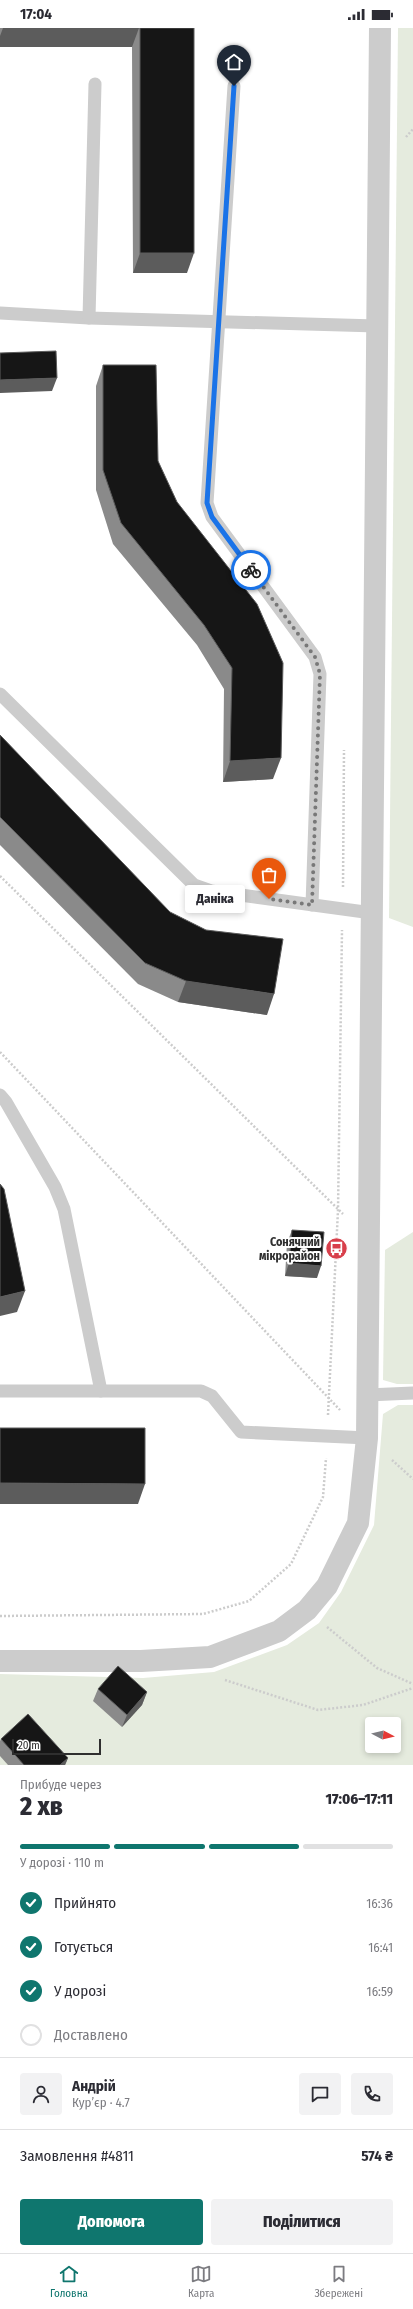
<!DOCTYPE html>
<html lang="uk">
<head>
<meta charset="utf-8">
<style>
	:root { --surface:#fff; --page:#f2f2f3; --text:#2b2b33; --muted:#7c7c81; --line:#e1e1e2; --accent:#0f766e }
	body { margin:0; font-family:"Fira Sans Condensed",sans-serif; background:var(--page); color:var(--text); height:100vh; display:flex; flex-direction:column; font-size:15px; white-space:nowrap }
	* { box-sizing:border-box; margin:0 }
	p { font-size:13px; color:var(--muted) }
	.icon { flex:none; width:22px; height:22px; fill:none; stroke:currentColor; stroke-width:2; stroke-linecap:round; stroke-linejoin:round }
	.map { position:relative; height:1737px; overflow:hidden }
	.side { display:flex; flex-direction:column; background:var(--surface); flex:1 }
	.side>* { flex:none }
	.needle { width:26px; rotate:97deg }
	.buttons { position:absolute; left:365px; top:1689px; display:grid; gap:8px }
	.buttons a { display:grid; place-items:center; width:36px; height:36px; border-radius:4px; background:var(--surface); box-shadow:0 2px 6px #0003; font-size:20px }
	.scale { position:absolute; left:12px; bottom:10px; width:89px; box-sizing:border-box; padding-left:4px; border:2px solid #2f2f2f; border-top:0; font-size:11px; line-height:14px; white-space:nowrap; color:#2f2f2f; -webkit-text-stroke:3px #fff; paint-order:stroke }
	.pin { position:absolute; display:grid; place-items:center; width:34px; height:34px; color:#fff; margin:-41px -17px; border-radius:50% 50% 50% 0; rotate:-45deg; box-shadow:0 0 4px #0007 }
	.pin .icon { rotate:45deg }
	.courier { position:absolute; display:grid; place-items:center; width:40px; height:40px; margin:-20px; border:3px solid #1a73e8; border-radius:50%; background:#fff; color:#222; box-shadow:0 1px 5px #0007 }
	.bubble { position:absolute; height:28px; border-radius:4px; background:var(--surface); box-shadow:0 2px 6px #0003; font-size:13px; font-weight:800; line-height:28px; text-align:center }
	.head em { font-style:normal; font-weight:800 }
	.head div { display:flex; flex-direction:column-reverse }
	.head { display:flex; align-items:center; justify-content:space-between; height:68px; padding:0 20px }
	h1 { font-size:26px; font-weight:800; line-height:30px }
	.bar { display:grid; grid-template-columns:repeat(4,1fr); gap:6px 4px; align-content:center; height:48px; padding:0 20px }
	.bar i { height:5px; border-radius:3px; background:var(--line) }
	.bar .active { background:var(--accent) }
	.bar p { grid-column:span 4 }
	.line { display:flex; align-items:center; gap:10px; padding:0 20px; border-top:1px solid var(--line) }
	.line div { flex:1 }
	.round { display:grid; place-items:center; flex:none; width:42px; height:42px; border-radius:4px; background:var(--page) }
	ol { padding:0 20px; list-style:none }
	li { display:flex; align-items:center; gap:12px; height:44px }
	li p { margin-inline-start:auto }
	li .icon { padding:4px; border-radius:50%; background:var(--accent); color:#fff; stroke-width:4 }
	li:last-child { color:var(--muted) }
	li i { width:22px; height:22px; border:2px solid var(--line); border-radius:50% }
	.button { display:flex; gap:8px; margin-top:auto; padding:8px 20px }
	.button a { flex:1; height:46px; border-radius:4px; background:var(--accent); color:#fff; font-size:16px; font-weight:800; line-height:46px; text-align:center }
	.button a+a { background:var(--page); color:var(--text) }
	.status { display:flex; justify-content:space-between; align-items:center; height:28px; padding:0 20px; background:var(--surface); direction:ltr }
	.status svg { height:11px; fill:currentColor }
	.menu { display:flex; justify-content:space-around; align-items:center; height:56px; border-top:1px solid var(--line); background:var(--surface); font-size:11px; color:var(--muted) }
	.menu a { display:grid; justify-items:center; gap:2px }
	.menu .active { color:var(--accent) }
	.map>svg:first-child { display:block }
	.green { fill:#e5ebde; fill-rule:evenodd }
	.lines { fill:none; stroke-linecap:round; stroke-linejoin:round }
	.path { stroke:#ccc; stroke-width:2.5; stroke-dasharray:2 2; stroke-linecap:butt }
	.lane { stroke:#ccc; stroke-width:13 }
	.street { stroke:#ccc; stroke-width:22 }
	.wall { fill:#8a8a8a }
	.shaded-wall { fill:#5c5c5c }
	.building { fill:#161616; stroke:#5c5c5c }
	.done { stroke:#787878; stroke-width:4; stroke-dasharray:0 7.2 }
	.route { stroke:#1a73e8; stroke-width:5 }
	.labels { text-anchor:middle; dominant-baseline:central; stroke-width:4; stroke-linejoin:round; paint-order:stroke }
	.poi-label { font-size:12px; font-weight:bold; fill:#2f2f2f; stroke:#fff; text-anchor:end }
</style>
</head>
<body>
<div class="status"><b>17:04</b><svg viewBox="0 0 49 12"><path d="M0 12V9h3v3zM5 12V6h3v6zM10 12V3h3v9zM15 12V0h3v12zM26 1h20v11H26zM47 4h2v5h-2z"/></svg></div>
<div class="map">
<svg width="413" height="1737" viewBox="0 0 413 1737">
	<rect width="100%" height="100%" fill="#fff"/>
	<g class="green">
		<polygon points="398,0 413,0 413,899 389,890"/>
		<polygon points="413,1204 413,1356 397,1356 383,1352 385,1222"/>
		<path d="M398,1377H413V1737H0V1646L143,1650L214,1644L287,1617L319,1595L341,1564L374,1497L383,1386ZM372,1696H394V1718H372Z"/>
	</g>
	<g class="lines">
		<g class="path">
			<polyline points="406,109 413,101"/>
			<polyline points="0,848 343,1186"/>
			<polyline points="343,859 344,722"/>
			<polyline points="0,1024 340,1382"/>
			<polyline points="328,1387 338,1182 342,902"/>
			<polyline points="392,1432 413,1451"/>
			<polyline points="0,1588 203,1586 249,1573 291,1536 323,1469 326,1430"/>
			<polyline points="327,1599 377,1640 413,1656"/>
			<polyline points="225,1652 318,1682 363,1677 413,1660"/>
		</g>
		<g class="lane">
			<polyline points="234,58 207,475 212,489 315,629 320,646 312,877"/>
			<polyline points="0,285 89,290 377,298"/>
			<polyline points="89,290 95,56"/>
			<polyline points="0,666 194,857 211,863 372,885"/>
			<polyline points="0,1067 6,1074 55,1159 64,1181 101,1363"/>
			<polyline points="0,1363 201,1363 212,1368 241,1404 367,1410"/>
			<polyline points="367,1367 413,1365"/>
		</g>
		<polyline class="street" points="0,1633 141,1633 210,1629 279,1603 307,1582 327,1558 358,1495 367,1410 380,0"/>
	</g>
	<g class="wall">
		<polygon points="0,0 194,0 187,245 133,245 132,19 0,19"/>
		<polygon points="103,337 158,433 273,751 223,754 224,661 197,617 113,516 96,462 96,358"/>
		<polygon points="0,707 267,987 178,974 138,956 0,817"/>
		<polygon points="292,1202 317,1250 285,1248 287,1215"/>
		<polygon points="98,1661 147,1664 142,1677 122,1699 93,1673"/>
		<polygon points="1,1711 68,1730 65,1737 8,1737 0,1728 0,1713"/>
	</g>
	<g class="shaded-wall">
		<polygon points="3,0 139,0 132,19 0,19 0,8"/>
		<polygon points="140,225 194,225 187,245 133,245"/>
		<polygon points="57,350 52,363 0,365 0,352"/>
		<polygon points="281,730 273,751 223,754 230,733"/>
		<polygon points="186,953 274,966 267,987 178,974"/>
		<polygon points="289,1235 321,1238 317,1250 285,1248"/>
		<polygon points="25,1263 17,1284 0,1288 0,1269"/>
		<polygon points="0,1455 145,1456 138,1476 0,1476"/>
		<polygon points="147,1664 142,1677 122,1699 127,1687"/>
		<polygon points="68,1730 65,1737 60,1737"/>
	</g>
	<g class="building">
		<rect x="140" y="0" width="54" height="225"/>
		<polygon points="56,323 57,350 0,352 0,325"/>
		<polygon points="103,337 156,337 158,433 177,474 257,576 283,635 281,730 230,733 232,640 204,597 121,495 103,442"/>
		<polygon points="0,707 170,884 206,902 283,911 274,966 186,953 145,935 0,789"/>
		<polygon points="0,1156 4,1161 25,1263 0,1269"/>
		<polygon points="292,1202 324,1204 321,1238 289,1235"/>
		<polygon points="0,1400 145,1400 145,1456 0,1455"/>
		<polygon points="118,1638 147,1664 127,1687 98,1661"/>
		<polygon points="28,1686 68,1730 60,1737 24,1737 1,1711"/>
	</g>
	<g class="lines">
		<polyline class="done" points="251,542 315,629 320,646 312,877 269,871"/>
		<polyline class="route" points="234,58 207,475 212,489 251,542"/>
	</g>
	<defs>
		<symbol id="bus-disc" viewBox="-11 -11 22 22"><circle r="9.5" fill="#d83f4b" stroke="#fff"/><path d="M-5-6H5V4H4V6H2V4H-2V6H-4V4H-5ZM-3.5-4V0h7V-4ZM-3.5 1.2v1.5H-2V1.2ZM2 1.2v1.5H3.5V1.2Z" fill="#fff"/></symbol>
	</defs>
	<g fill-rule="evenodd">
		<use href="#bus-disc" x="324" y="1208" width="25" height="25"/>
	</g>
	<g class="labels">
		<g class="poi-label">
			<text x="320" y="1214">Сонячний<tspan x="320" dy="14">мікрорайон</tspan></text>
		</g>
	</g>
</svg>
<div class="buttons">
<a><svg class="needle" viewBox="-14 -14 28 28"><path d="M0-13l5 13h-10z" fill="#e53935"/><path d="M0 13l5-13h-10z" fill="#7c7c81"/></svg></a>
</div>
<div class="scale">20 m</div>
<div class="pin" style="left:269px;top:871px;background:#ea580c"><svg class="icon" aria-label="bag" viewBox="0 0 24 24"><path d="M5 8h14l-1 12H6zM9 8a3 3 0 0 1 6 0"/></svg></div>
<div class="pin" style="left:234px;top:58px;background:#1f2937"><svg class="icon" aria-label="home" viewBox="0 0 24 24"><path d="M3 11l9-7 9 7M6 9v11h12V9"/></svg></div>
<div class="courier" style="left:251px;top:542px"><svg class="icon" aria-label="bike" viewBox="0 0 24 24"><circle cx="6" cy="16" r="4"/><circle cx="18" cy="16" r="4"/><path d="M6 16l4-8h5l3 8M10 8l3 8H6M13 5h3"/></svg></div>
<div class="bubble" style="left:185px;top:857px;width:60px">Даніка</div>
</div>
<section class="side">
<div class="head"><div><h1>2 хв</h1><p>Прибуде через</p></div><em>17:06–17:11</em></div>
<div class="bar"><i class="active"></i><i class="active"></i><i class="active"></i><i></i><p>У дорозі · 110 m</p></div>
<ol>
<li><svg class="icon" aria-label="check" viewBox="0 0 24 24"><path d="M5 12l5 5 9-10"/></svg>Прийнято<p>16:36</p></li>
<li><svg class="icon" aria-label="check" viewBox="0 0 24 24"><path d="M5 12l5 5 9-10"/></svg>Готується<p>16:41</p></li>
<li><svg class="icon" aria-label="check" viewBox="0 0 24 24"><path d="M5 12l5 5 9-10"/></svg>У дорозі<p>16:59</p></li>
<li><i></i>Доставлено</li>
</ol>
<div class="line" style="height:72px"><a class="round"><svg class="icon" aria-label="person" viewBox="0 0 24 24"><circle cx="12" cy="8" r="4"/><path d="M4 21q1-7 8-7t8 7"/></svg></a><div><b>Андрій</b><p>Кур’єр · 4.7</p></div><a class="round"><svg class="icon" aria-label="chat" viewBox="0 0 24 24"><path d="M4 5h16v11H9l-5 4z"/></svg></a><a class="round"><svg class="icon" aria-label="phone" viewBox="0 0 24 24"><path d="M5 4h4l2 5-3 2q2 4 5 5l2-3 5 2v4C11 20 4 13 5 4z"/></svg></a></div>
<div class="line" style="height:52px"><div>Замовлення #4811</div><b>574 ₴</b></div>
<div class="button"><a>Допомога</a><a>Поділитися</a></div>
</section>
<nav class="menu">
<a class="active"><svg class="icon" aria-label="home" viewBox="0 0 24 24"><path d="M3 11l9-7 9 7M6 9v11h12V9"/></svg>Головна</a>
<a><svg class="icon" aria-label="map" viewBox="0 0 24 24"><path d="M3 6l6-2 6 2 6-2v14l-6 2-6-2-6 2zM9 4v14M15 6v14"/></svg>Карта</a>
<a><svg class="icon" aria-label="saved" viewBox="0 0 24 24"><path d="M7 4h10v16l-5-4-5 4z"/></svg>Збережені</a>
</nav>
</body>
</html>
